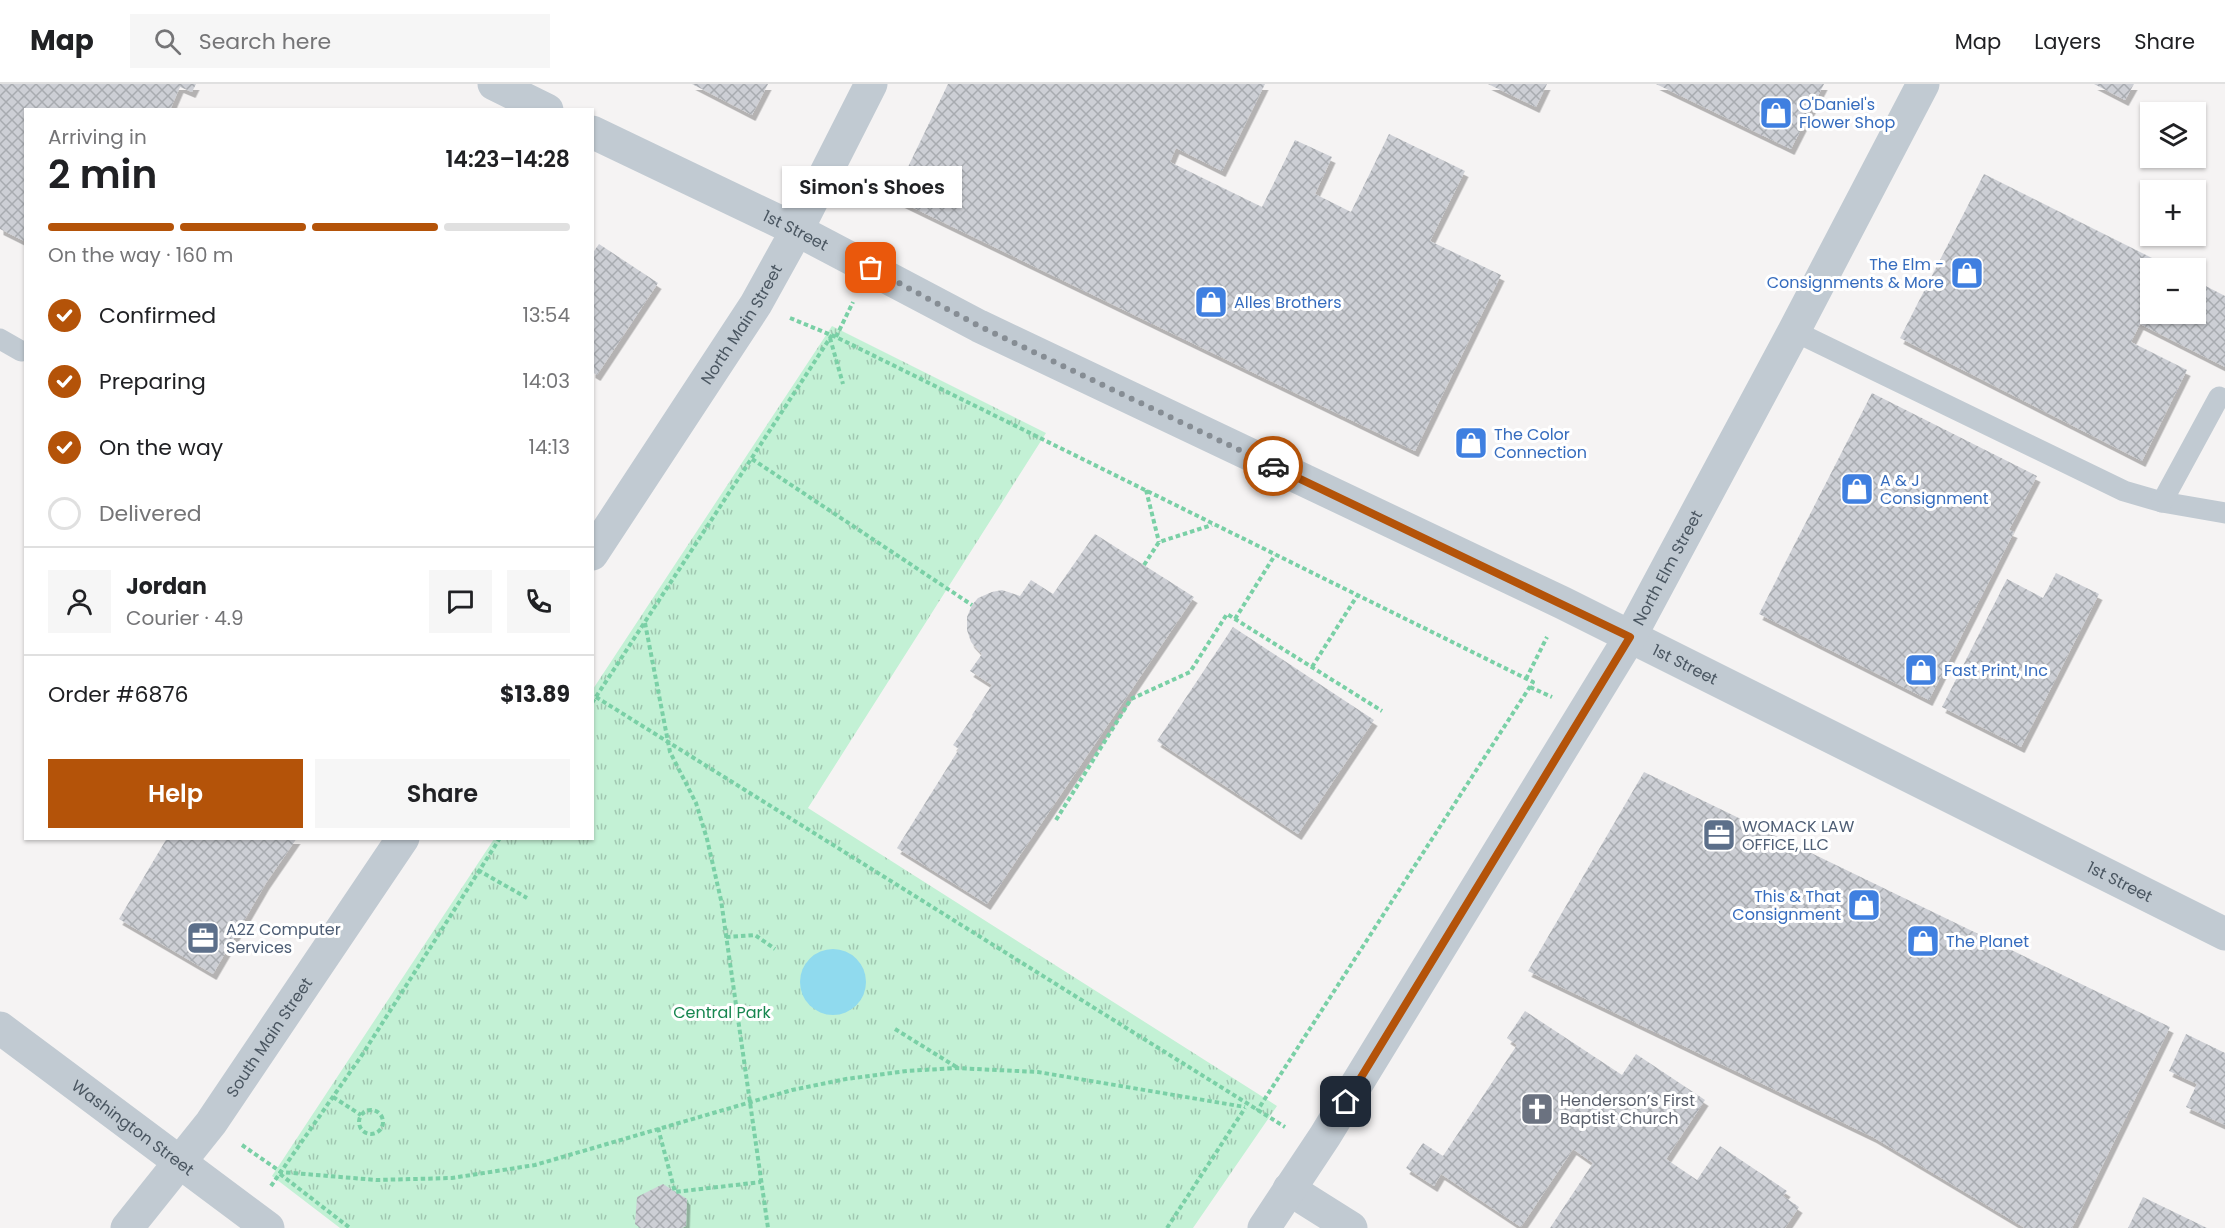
<!DOCTYPE html>
<html lang="en">
<head>
<meta charset="utf-8">
<style>
	:root { --surface:#fff; --page:#f6f6f6; --text:#202124; --muted:#757577; --line:#e0e0e0; --accent:#b45309 }
	body { margin:0; font-family:Poppins,sans-serif; background:var(--page); color:var(--text); height:100vh; display:flex; flex-direction:column; font-size:22px; white-space:nowrap }
	* { box-sizing:border-box; margin:0 }
	p { font-size:20px; color:var(--muted) }
	.icon { flex:none; width:33px; height:33px; fill:none; stroke:currentColor; stroke-width:2; stroke-linecap:round; stroke-linejoin:round }
	.map { position:relative; flex:1; overflow:hidden }
	.drawer { position:absolute; left:24px; top:24px; width:570px; height:732px; display:flex; flex-direction:column; background:var(--surface); border-radius:0px; box-shadow:0 2px 4px #0004 }
	.drawer>* { flex:none }
	.buttons { position:absolute; left:2140px; top:18px; display:grid; gap:12px }
	.buttons a { display:grid; place-items:center; width:66px; height:66px; border-radius:0px; background:var(--surface); box-shadow:0 2px 4px #0004; font-size:30px }
	.pin { position:absolute; display:grid; place-items:center; width:51px; height:51px; color:#fff; margin:-26px; border-radius:12px; box-shadow:0 3px 9px #0006 }
	.courier { position:absolute; display:grid; place-items:center; width:60px; height:60px; margin:-30px; border:4px solid #b45309; border-radius:50%; background:#fff; color:#222; box-shadow:0 2px 8px #0007 }
	.bubble { position:absolute; height:42px; border-radius:0px; background:var(--surface); box-shadow:0 2px 4px #0004; font-size:20px; font-weight:600; line-height:42px; text-align:center }
	.headline em { font-style:normal; font-weight:600 }
	.headline div { display:flex; flex-direction:column-reverse }
	.headline { display:flex; align-items:center; justify-content:space-between; height:102px; padding:0 24px }
	h1 { font-size:39px; font-weight:600; line-height:45px }
	.bar { display:grid; grid-template-columns:repeat(4,1fr); gap:9px 6px; align-content:center; height:72px; padding:0 24px }
	.bar i { height:8px; border-radius:4px; background:var(--line) }
	.bar .active { background:var(--accent) }
	.bar p { grid-column:span 4 }
	.line { display:flex; align-items:center; gap:15px; padding:0 24px; border-top:2px solid var(--line) }
	.line div { flex:1 }
	.round { display:grid; place-items:center; flex:none; width:63px; height:63px; border-radius:0px; background:var(--page) }
	ol { padding:0 24px; list-style:none }
	li { display:flex; align-items:center; gap:18px; height:66px }
	li p { margin-inline-start:auto }
	li .icon { padding:6px; border-radius:50%; background:var(--accent); color:#fff; stroke-width:4 }
	li:last-child { color:var(--muted) }
	li i { width:33px; height:33px; border:3px solid var(--line); border-radius:50% }
	.cta { display:flex; gap:12px; margin-top:auto; padding:12px 24px }
	.cta a { flex:1; height:69px; border-radius:0px; background:var(--accent); color:#fff; font-size:24px; font-weight:600; line-height:69px; text-align:center }
	.cta a+a { background:var(--page); color:var(--text) }
	header { display:flex; align-items:center; gap:36px; box-sizing:border-box; height:84px; padding:0 30px; background:var(--surface); border-bottom:2px solid var(--line) }
	header strong { font-size:28px }
	nav { display:flex; gap:33px; margin-inline-start:auto; font-size:21px }
	.search { width:420px; height:54px; background:var(--page); display:flex; align-items:center; gap:15px; box-sizing:border-box; padding:0 21px; border-radius:0px; color:var(--muted); font-size:22px }
	.map>svg:first-child { display:block }
	.park { fill:url(#park-tufts) }
	.water { fill:#90daee }
	.building { fill:url(#building-cross-hatch); filter:url(#shadow) }
	.lines { fill:none; stroke-linecap:round; stroke-linejoin:round }
	.path { stroke:#7ad0a6; stroke-width:4; stroke-dasharray:4.5 3; stroke-linecap:butt }
	.service { stroke:#c1cad2; stroke-width:21 }
	.minor { stroke:#c1cad2; stroke-width:33 }
	.tertiary { stroke:#c1cad2; stroke-width:33 }
	.done { stroke:#868d94; stroke-width:6; stroke-dasharray:0 10.8 }
	.route { stroke:#b45309; stroke-width:8 }
	.labels { text-anchor:middle; dominant-baseline:central; stroke-width:6; stroke-linejoin:round; paint-order:stroke }
	.shop-label { font-size:16px; fill:#366cbe; stroke:#fff; text-anchor:start }
	.street-label { font-size:16px; fill:#4a5661; stroke:#fff }
	.service-label { font-size:16px; fill:#4e5e75; stroke:#fff; text-anchor:start }
	.park-label { font-size:16px; fill:#17864f; stroke:#fff }
	.worship-label { font-size:16px; fill:#5b616d; stroke:#fff; text-anchor:start }
</style>
</head>
<body>
<header>
<strong>Map</strong>
<div class="search"><svg class="icon" aria-label="search" viewBox="0 0 24 24"><circle cx="10" cy="10" r="6"/><path d="M15 15l6 6"/></svg>Search here</div>
<nav><a>Map</a><a>Layers</a><a>Share</a></nav>
</header>
<div class="map">
<svg width="2225" height="1144" viewBox="0 0 2225 1144">
	<defs>
		<pattern id="park-tufts" width="24" height="20" patternUnits="userSpaceOnUse" patternTransform="scale(1.5)"><rect width="24" height="20" fill="#c3f1d5"/><path d="M3 7l-1-3M5 7V3M7 7l1-3M15 17l-1-3M17 17v-4M19 17l1-3" fill="none" stroke="#a0c6b0"/></pattern>
		<pattern id="building-cross-hatch" width="8" height="8" patternUnits="userSpaceOnUse" patternTransform="scale(1.5)"><rect width="8" height="8" fill="#cdcfd5"/><path d="M0 0l8 8M0 8l8-8" fill="none" stroke="#a8abb0"/></pattern>
		<filter id="shadow"><feDropShadow dx="3.5" dy="6" stdDeviation="0" flood-color="#0004"/></filter>
	</defs>
	<rect width="100%" height="100%" fill="#f5f3f3"/>
	<polygon class="park" points="832,242 1046,349 808,724 1277,1022 1193,1144 340,1144 272,1092 494,755 592,754 593,605"/>
	<circle class="water" cx="833" cy="898" r="33"/>
	<g class="building">
		<polygon points="0,0 196,0 192,8 180,3 170,26 26,26 26,158 0,145"/>
		<polygon points="692,0 768,0 752,31"/>
		<polygon points="948,0 1265,0 1222,87 1176,64 1170,78 1262,123 1295,56 1332,73 1315,110 1351,128 1389,50 1465,87 1430,157 1501,191 1415,367 893,114"/>
		<polygon points="1488,0 1547,0 1536,23"/>
		<polygon points="1656,0 1824,0 1791,65"/>
		<polygon points="2094,0 2134,0 2125,16"/>
		<polygon points="1984,90 2172,184 2151,184 2151,230 2196,230 2196,197 2225,212 2225,283 2140,240 2131,258 2187,286 2142,377 1900,254"/>
		<polygon points="599,160 658,199 597,291 592,288 592,170"/>
		<polygon points="1872,309 2037,392 2009,446 2014,448 1929,616 1759,530"/>
		<polygon points="1095,450 1194,513 987,820 897,764 959,665 953,661 973,632 972,631 992,601 970,587 982,570 971,558 967,546 967,533 972,521 978,514 992,508 1002,506 1020,512 1031,496 1053,510"/>
		<polygon points="2056,489 2099,510 2021,663 1942,623 2007,495 2043,514"/>
		<polygon points="1233,543 1374,636 1298,750 1157,657"/>
		<polygon points="1644,688 2170,943 2072,1144 2025,1144 1873,1053 1528,887"/>
		<polygon points="167,754 297,754 266,799 213,890 119,835"/>
		<polygon points="1525,927 1622,991 1636,970 1705,1016 1666,1075 1697,1096 1720,1062 1787,1107 1783,1112 1799,1123 1785,1144 1550,1144 1593,1079 1573,1065 1521,1143 1441,1090 1434,1102 1406,1084 1423,1059 1443,1072 1517,961 1507,954"/>
		<polygon points="2186,950 2225,969 2225,1041 2186,1023 2197,1000 2169,987"/>
		<polygon points="663,1100 687,1115 686,1142 682,1144 640,1144 635,1140 637,1113"/>
		<polygon points="2143,1113 2207,1144 2128,1144"/>
	</g>
	<g class="lines">
		<g class="path">
			<polyline points="790,234 836,253 1533,598 1257,1027"/>
			<polyline points="836,253 853,218"/>
			<polyline points="830,254 843,300"/>
			<polyline points="752,375 972,521"/>
			<polyline points="1146,406 1159,458"/>
			<polyline points="1144,481 1159,458 1212,441"/>
			<polyline points="1235,535 1275,471"/>
			<polyline points="645,539 670,668 696,719 707,755 721,816 768,1144"/>
			<polyline points="1312,583 1357,512"/>
			<polyline points="1526,595 1547,553"/>
			<polyline points="1530,603 1552,613"/>
			<polyline points="596,613 1285,1043"/>
			<polyline points="592,619 832,251"/>
			<polyline points="1056,736 1131,615 1190,588 1227,530 1382,627"/>
			<polyline points="478,786 527,814"/>
			<polyline points="726,853 755,851 775,865"/>
			<polyline points="895,945 958,984"/>
			<polyline points="333,1013 361,1031"/>
			<circle cx="371" cy="1038" r="12"/>
			<polyline points="658,1044 675,1108 761,1098"/>
			<polyline points="242,1061 281,1088 376,1096 452,1094 535,1081 792,1006 846,995 907,987 955,984 1038,988 1245,1023"/>
			<polyline points="280,1090 350,1144"/>
			<polyline points="271,1102 362,971 500,754"/>
			<polyline points="1167,1144 1245,1024"/>
		</g>
		<g class="service">
			<polyline points="1794,247 2124,407 2162,418 2225,429"/>
			<polyline points="0,255 21,267"/>
			<polyline points="2162,418 2219,313"/>
		</g>
		<polyline class="minor" points="1289,1105 1351,1144"/>
		<g class="tertiary">
			<polyline points="494,0 547,26"/>
			<path id="s1" d="M592,48L797,146L979,242L1563,519L2225,850"/>
			<path id="s2" d="M592,470L756,220L797,146L871,0"/>
			<path id="s3" d="M0,944L268,1144"/>
			<path id="s4" d="M127,1144L211,1039L403,754"/>
			<path id="s5" d="M1264,1144L1325,1052L1630,553L1794,247L1923,0"/>
		</g>
	</g>
	<g class="lines">
		<polyline class="done" points="871,184 979,242 1273,382"/>
		<polyline class="route" points="1273,382 1630,553 1346,1018"/>
	</g>
	<defs>
		<symbol id="shop-square" viewBox="-11 -11 22 22"><rect x="-9" y="-9" width="18" height="18" rx="4" fill="#3f7fe0" stroke="#fff"/><path d="M-5-2.5h2.3a2.7 3.5 0 0 1 5.4 0H5L5.5 6h-11ZM-1.5-2.5h3a1.5 2.3 0 0 0-3 0Z" fill="#fff"/></symbol>
		<symbol id="office-square" viewBox="-11 -11 22 22"><rect x="-9" y="-9" width="18" height="18" rx="4" fill="#5c6f8a" stroke="#fff"/><path d="M-6-3h4V-5.5h4V-3h4V5H-6ZM-1-4.5V-3h2v-1.5ZM-6 0V1H6V0Z" fill="#fff"/></symbol>
		<symbol id="church-square" viewBox="-11 -11 22 22"><rect x="-9" y="-9" width="18" height="18" rx="4" fill="#6b7280" stroke="#fff"/><path d="M-1.2-6h2.4v3.5h3.3v2.4h-3.3V6h-2.4V-.1h-3.3v-2.4h3.3Z" fill="#fff"/></symbol>
	</defs>
	<g fill-rule="evenodd">
		<use href="#shop-square" x="1757" y="10" width="38" height="38"/>
		<use href="#shop-square" x="1948" y="170" width="38" height="38"/>
		<use href="#shop-square" x="1192" y="199" width="38" height="38"/>
		<use href="#shop-square" x="1452" y="340" width="38" height="38"/>
		<use href="#shop-square" x="1838" y="386" width="38" height="38"/>
		<use href="#shop-square" x="1902" y="567" width="38" height="38"/>
		<use href="#office-square" x="1700" y="732" width="38" height="38"/>
		<use href="#shop-square" x="1845" y="802" width="38" height="38"/>
		<use href="#office-square" x="184" y="835" width="38" height="38"/>
		<use href="#shop-square" x="1904" y="838" width="38" height="38"/>
		<use href="#church-square" x="1518" y="1006" width="38" height="38"/>
	</g>
	<g class="labels">
		<g class="shop-label">
			<text x="1799" y="20">O'Daniel's<tspan x="1799" dy="18">Flower Shop</tspan></text>
			<text x="1944" y="180" text-anchor="end">The Elm -<tspan x="1944" dy="18">Consignments &amp; More</tspan></text>
			<text x="1234" y="218">Alles Brothers</text>
			<text x="1494" y="350">The Color<tspan x="1494" dy="18">Connection</tspan></text>
			<text x="1880" y="396">A &amp; J<tspan x="1880" dy="18">Consignment</tspan></text>
			<text x="1944" y="586">Fast Print, Inc</text>
			<text x="1841" y="812" text-anchor="end">This &amp; That<tspan x="1841" dy="18">Consignment</tspan></text>
			<text x="1946" y="857">The Planet</text>
		</g>
		<g class="street-label">
			<text stroke="none"><textPath href="#s1" startOffset="226">1st Street</textPath></text>
			<text stroke="none"><textPath href="#s2" startOffset="274">North Main Street</textPath></text>
			<text stroke="none"><textPath href="#s5" startOffset="774">North Elm Street</textPath></text>
			<text stroke="none"><textPath href="#s1" startOffset="1216">1st Street</textPath></text>
			<text stroke="none"><textPath href="#s1" startOffset="1702">1st Street</textPath></text>
			<text stroke="none"><textPath href="#s4" startOffset="238">South Main Street</textPath></text>
			<text stroke="none"><textPath href="#s3" startOffset="166">Washington Street</textPath></text>
		</g>
		<g class="service-label">
			<text x="1742" y="742">WOMACK LAW<tspan x="1742" dy="18">OFFICE, LLC</tspan></text>
			<text x="226" y="845">A2Z Computer<tspan x="226" dy="18">Services</tspan></text>
		</g>
		<g class="park-label">
			<text x="722" y="928">Central Park</text>
		</g>
		<g class="worship-label">
			<text x="1560" y="1016">Henderson’s First<tspan x="1560" dy="18">Baptist Church</tspan></text>
		</g>
	</g>
</svg>
<div class="buttons">
<a><svg class="icon" aria-label="layers" viewBox="0 0 24 24"><path d="M12 4l9 5-9 5-9-5zM3 14l9 5 9-5"/></svg></a>
<a>+</a>
<a>−</a>
</div>
<div class="pin" style="left:871px;top:184px;background:#ea580c"><svg class="icon" aria-label="bag" viewBox="0 0 24 24"><path d="M5 8h14l-1 12H6zM9 8a3 3 0 0 1 6 0"/></svg></div>
<div class="pin" style="left:1346px;top:1018px;background:#1f2937"><svg class="icon" aria-label="home" viewBox="0 0 24 24"><path d="M3 11l9-7 9 7M6 9v11h12V9"/></svg></div>
<div class="courier" style="left:1273px;top:382px"><svg class="icon" aria-label="car" viewBox="0 0 24 24"><path d="M5 17H2v-5l4-1 3-4h7l3 4 3 1v5h-3M9 17h6M6 11h13"/><circle cx="7" cy="17" r="2"/><circle cx="17" cy="17" r="2"/></svg></div>
<div class="bubble" style="left:782px;top:82px;width:180px">Simon's Shoes</div>
<section class="drawer">
<div class="headline"><div><h1>2 min</h1><p>Arriving in</p></div><em>14:23–14:28</em></div>
<div class="bar"><i class="active"></i><i class="active"></i><i class="active"></i><i></i><p>On the way · 160 m</p></div>
<ol>
<li><svg class="icon" aria-label="check" viewBox="0 0 24 24"><path d="M5 12l5 5 9-10"/></svg>Confirmed<p>13:54</p></li>
<li><svg class="icon" aria-label="check" viewBox="0 0 24 24"><path d="M5 12l5 5 9-10"/></svg>Preparing<p>14:03</p></li>
<li><svg class="icon" aria-label="check" viewBox="0 0 24 24"><path d="M5 12l5 5 9-10"/></svg>On the way<p>14:13</p></li>
<li><i></i>Delivered</li>
</ol>
<div class="line" style="height:108px"><a class="round"><svg class="icon" aria-label="person" viewBox="0 0 24 24"><circle cx="12" cy="8" r="4"/><path d="M4 21q1-7 8-7t8 7"/></svg></a><div><b>Jordan</b><p>Courier · 4.9</p></div><a class="round"><svg class="icon" aria-label="chat" viewBox="0 0 24 24"><path d="M4 5h16v11H9l-5 4z"/></svg></a><a class="round"><svg class="icon" aria-label="phone" viewBox="0 0 24 24"><path d="M5 4h4l2 5-3 2q2 4 5 5l2-3 5 2v4C11 20 4 13 5 4z"/></svg></a></div>
<div class="line" style="height:78px"><div>Order #6876</div><b>$13.89</b></div>
<div class="cta"><a>Help</a><a>Share</a></div>
</section>
</div>
</body>
</html>
